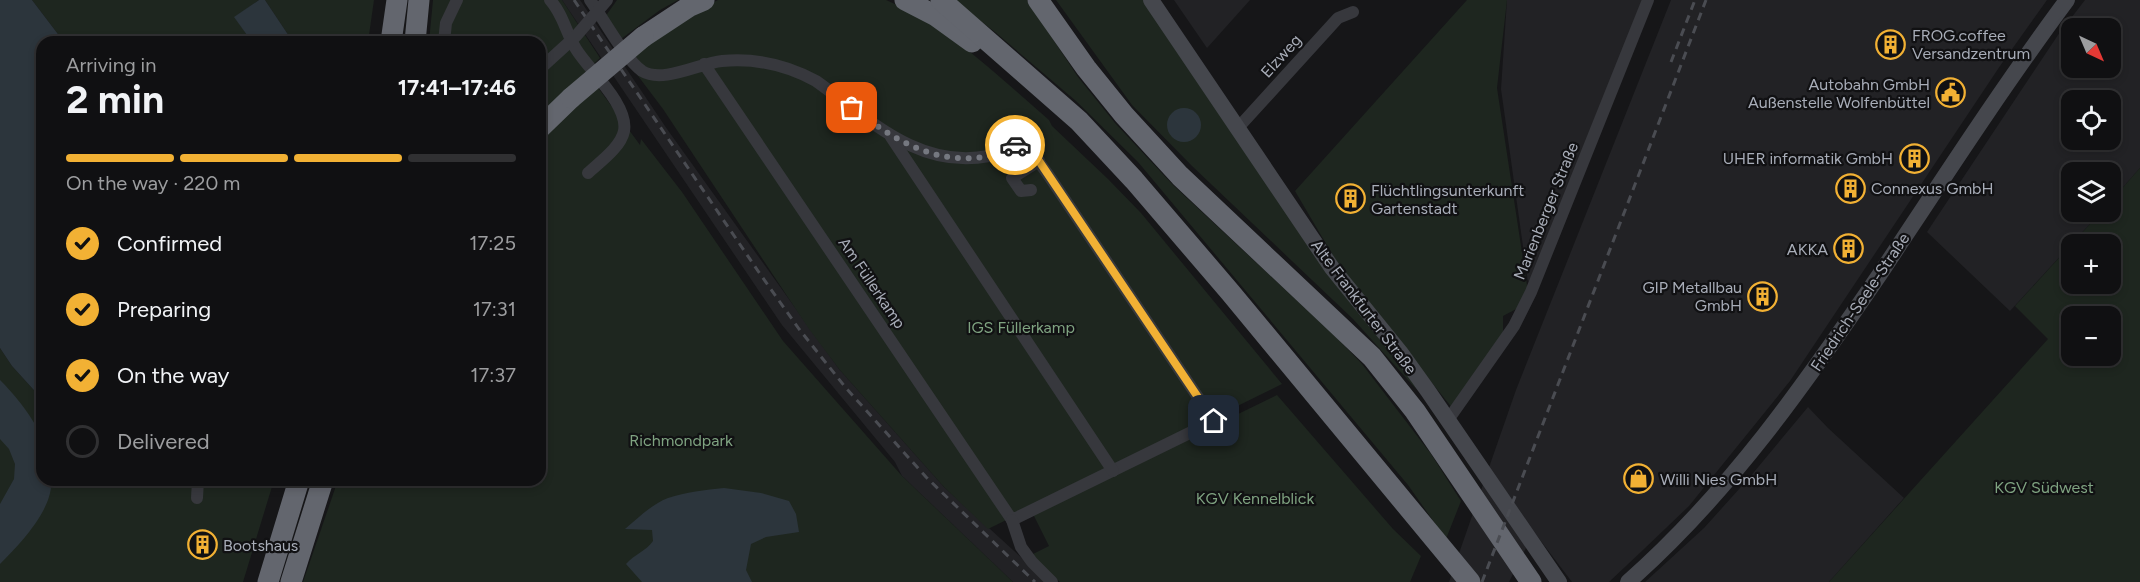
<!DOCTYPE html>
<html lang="en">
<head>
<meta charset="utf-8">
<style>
	:root { --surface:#101012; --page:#1e1e20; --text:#f1f3f6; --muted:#9c9d9f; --line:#303032; --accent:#f2b134 }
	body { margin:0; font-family:Figtree,sans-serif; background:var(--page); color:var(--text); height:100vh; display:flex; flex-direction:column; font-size:22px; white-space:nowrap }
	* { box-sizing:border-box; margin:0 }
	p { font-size:20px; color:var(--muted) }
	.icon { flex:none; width:33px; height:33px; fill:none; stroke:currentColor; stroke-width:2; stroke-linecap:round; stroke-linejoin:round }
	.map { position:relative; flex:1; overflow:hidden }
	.drawer { position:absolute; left:36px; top:36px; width:510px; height:450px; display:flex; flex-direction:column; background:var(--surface); border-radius:18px; box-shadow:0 3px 9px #0003,0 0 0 2px var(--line) }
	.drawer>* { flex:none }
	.needle { width:39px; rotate:136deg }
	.fabs { position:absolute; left:2061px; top:18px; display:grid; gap:12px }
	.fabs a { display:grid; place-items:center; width:60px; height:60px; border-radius:12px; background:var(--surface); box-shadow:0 3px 9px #0003,0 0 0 2px var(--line); font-size:30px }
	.pin { position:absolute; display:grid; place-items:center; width:51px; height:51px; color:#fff; margin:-26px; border-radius:12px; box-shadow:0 3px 9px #0006 }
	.courier { position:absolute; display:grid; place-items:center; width:60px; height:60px; margin:-30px; border:4px solid #f2b134; border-radius:50%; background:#fff; color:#222; box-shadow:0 2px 8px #0007 }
	.headline em { font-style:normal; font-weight:700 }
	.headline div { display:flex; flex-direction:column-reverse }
	.headline { display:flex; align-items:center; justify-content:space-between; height:102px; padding:0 30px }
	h1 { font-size:39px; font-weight:700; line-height:45px }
	.bar { display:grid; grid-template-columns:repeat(4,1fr); gap:9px 6px; align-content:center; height:72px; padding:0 30px }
	.bar i { height:8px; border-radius:4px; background:var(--line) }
	.bar .current { background:var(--accent) }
	.bar p { grid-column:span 4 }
	ol { padding:0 30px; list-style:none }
	li { display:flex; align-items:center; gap:18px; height:66px }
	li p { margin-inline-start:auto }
	li .icon { padding:6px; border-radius:50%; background:var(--accent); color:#111; stroke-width:4 }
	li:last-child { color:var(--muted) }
	li i { width:33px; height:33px; border:3px solid var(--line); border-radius:50% }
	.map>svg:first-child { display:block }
	.built { fill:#222225; fill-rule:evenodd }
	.green { fill:#1e261f; fill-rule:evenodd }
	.water { fill:#2c353c }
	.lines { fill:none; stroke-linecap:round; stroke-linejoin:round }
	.street { stroke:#37383d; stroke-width:12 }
	.secondary { stroke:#45474d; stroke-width:16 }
	.highway { stroke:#63666e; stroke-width:21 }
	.rail { stroke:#4a4c52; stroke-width:3; stroke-dasharray:8 6; stroke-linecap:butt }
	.street-bridge { stroke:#37383d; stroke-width:12 }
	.highway-bridge { stroke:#63666e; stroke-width:21 }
	.done { stroke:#757880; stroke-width:6; stroke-dasharray:0 10.8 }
	.route { stroke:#f2b134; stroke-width:8 }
	.labels { text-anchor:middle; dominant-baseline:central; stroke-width:4.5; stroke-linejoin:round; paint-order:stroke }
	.poi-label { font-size:16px; fill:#a8adb8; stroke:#111113; text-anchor:start }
	.street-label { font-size:16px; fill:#a8adb8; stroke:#111113 }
	.park-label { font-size:16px; fill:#7fa381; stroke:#111113 }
</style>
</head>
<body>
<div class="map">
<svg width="2140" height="582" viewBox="0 0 2140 582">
	<rect width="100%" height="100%" fill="#161618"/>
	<g class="built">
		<polygon points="562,0 580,0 667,129 839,369 944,487 1048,582 1013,582 902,476 895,462 782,325"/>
		<polygon points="1174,0 1250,0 1207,48"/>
		<polygon points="1507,0 1642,0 1533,276 1528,282 1501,89"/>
		<polygon points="1671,0 2047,0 2000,66 1790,381 1689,506 1644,549 1609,582 1572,582 1534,532 1509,582 1449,582 1516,390"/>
		<path d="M2085,0H2140V168L2111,201L2110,172H2072V212H2101L2010,311L1927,232L2058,35ZM2072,28H2110V68H2072ZM2072,100H2110V140H2072Z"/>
		<polygon points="1808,407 1828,428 1904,498 1829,582 1645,582 1704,528 1749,478"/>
	</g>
	<g class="green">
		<polygon points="32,0 259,0 235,17 252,42 64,42"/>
		<polygon points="265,0 374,0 368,42 293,42"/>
		<polygon points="433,0 562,0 600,58 540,115 540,42 429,42"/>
		<polygon points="617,0 678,0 660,10 621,39 605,17"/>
		<path d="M718,0H886C949,27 998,76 1049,120L1052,126L1108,179L1141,213L1282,384L988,529L944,487L839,369L809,329L663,109L626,60L670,25Z"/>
		<polygon points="953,0 1027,0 1078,77 1115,123 1173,185 1336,337 1362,364 1431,454 1461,501 1446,539 1408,485 1138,162 1076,101 995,32"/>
		<polygon points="1056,0 1143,0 1179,55 1398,358 1417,390 1353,319 1192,166 1132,105"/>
		<polygon points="1467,0 1507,0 1497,88 1528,292 1520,307 1503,316 1503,335 1453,409 1342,271 1295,191"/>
		<polygon points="596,85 640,145 641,139 682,192 783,341 902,476 1013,582 303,582 338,480 540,480 540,142"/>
		<path d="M2140,168V582H1829L2048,339L2015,306L2101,212H2110L2111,201ZM2072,244H2110V284H2072ZM2072,316H2110V356H2072Z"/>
		<polygon points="0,348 12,366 42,399 42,480 274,480 243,582 0,582"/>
		<polygon points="1277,395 1393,529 1421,556 1410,582 1060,582 1031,555 1049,546 1033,514"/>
	</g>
	<g class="water">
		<polygon points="0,0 32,0 64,42 42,42 42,399 12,366 0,348"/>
		<polygon points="259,0 265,0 293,42 252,42 234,17"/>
		<circle cx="1184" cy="125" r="17"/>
		<path d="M0,380C14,394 38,422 42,442C44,454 42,468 42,480H51C54,509 19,545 0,564V504L14,479L15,464L9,449L0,439Z"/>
		<path d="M724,488L761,493L789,501L796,514L799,532L766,537L751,544L746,570L752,582H642L626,564C635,554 646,551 653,541L652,530L625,529C638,518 652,504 668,498C686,492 705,490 724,488Z"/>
	</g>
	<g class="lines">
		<g class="street">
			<path d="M550,0C563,14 566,33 576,49C588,69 629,105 624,131C621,147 600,162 588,173"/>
			<path d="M590,0C603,18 625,59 642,71C663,84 700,63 722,61C755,58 787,65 816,81C868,118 918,170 989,156C1001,154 1012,146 1023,141L1047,173L1214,421L1012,520L704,64"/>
			<polyline points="444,42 446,23 457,0"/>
			<polyline points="1237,129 1338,18 1353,12"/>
			<polyline points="891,137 1113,471"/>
			<polyline points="1031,190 1021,191 1012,178 1039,161"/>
			<polyline points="1448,420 1514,326 1531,292 1648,0"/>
			<polyline points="197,498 198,480"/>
			<polyline points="1012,520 1021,547 1032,562 1052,582"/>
		</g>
		<g class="secondary">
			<polyline points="1151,0 1332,268 1400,352 1428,391 1559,582"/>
			<path d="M1628,582C1729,493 1805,384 1880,274C1941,182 2001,89 2067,0"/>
		</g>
		<g class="highway">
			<polyline points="905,0 936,16 972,42"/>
			<polyline points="941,0 1079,121 1134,180 1230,292 1470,582"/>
			<polyline points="1038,0 1086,68 1124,115 1180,176 1372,357 1415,411 1531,582"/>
			<polyline points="643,37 690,6 704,0"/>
			<polyline points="391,42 397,0"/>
			<polyline points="415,42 419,0"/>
			<polyline points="540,128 571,98"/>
			<polyline points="268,582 299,480"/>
			<polyline points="291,582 323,480"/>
		</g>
		<g class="rail">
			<polyline points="574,0 758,271 799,329 846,388 926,477 1035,582"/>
			<polyline points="1671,62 1695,0"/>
			<polyline points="1482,582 1706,0"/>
		</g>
		<polyline class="street-bridge" points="542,67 576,36 607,0"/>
		<polyline class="highway-bridge" points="571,98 643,37"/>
	</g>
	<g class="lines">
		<path class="done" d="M852,108C892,138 935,167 989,156C998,154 1006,148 1015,145"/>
		<polyline class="route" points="1015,145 1023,141 1035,155 1214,421"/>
	</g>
	<defs>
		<symbol id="building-ring" viewBox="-11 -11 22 22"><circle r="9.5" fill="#111113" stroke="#f2b134" stroke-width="1.5"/><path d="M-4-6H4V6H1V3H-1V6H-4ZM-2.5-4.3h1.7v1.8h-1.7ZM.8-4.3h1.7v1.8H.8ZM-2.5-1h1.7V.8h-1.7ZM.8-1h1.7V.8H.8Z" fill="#f2b134"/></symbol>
		<symbol id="civic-ring" viewBox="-11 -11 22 22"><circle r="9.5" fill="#111113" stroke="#f2b134" stroke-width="1.5"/><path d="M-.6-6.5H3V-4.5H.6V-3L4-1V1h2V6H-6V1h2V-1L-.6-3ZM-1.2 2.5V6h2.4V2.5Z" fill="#f2b134"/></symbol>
		<symbol id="shop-ring" viewBox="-11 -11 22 22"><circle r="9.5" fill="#111113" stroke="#f2b134" stroke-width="1.5"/><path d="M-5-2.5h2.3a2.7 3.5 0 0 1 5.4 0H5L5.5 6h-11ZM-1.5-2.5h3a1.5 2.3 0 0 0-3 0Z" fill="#f2b134"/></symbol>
	</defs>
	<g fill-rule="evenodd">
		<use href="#building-ring" x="1874" y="28" width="33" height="33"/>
		<use href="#civic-ring" x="1934" y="76" width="33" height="33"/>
		<use href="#building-ring" x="1898" y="142" width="33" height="33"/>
		<use href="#building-ring" x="1834" y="172" width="33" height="33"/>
		<use href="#building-ring" x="1334" y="182" width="33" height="33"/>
		<use href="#building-ring" x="1832" y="232" width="33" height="33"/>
		<use href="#building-ring" x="1746" y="280" width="33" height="33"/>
		<use href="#shop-ring" x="1622" y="462" width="33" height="33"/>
		<use href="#building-ring" x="186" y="528" width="33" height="33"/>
	</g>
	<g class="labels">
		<g class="poi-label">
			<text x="1912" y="35">FROG.coffee<tspan x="1912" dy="18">Versandzentrum</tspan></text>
			<text x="1930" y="84" text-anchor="end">Autobahn GmbH<tspan x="1930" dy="18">Außenstelle Wolfenbüttel</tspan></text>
			<text x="1893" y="158" text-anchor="end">UHER informatik GmbH</text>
			<text x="1871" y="188">Connexus GmbH</text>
			<text x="1371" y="190">Flüchtlingsunterkunft<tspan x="1371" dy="18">Gartenstadt</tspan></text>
			<text x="1828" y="249" text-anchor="end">AKKA</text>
			<text x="1742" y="287" text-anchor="end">GIP Metallbau<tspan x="1742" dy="18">GmbH</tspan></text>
			<text x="1660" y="479">Willi Nies GmbH</text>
			<text x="223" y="545">Bootshaus</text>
		</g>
		<g class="street-label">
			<text transform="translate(1281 56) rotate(-48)">Elzweg</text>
			<text transform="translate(1546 211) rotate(-68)">Marienberger Straße</text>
			<text transform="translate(872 283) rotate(56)">Am Füllerkamp</text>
			<text transform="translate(1860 302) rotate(-56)">Friedrich-Seele-Straße</text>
			<text transform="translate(1364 307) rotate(53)">Alte Frankfurter Straße</text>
		</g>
		<g class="park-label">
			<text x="1021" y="327">IGS Füllerkamp</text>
			<text x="681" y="440">Richmondpark</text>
			<text x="2044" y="487">KGV Südwest</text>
			<text x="1255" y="498">KGV Kennelblick</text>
		</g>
	</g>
</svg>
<div class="fabs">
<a><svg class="needle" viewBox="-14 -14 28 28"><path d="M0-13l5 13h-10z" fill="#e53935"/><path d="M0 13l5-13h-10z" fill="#9c9d9f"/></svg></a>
<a><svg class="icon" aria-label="locate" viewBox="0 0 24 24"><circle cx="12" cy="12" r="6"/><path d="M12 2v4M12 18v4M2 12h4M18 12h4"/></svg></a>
<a><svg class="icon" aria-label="layers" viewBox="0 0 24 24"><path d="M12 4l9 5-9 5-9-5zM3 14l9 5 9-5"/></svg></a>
<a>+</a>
<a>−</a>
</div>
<div class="pin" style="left:852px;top:108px;background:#ea580c"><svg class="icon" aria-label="bag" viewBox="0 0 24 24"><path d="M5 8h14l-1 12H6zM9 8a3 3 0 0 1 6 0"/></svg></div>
<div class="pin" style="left:1214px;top:421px;background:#1f2937"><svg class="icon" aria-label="home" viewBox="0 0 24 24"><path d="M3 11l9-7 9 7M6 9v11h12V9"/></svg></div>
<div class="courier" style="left:1015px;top:145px"><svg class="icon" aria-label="car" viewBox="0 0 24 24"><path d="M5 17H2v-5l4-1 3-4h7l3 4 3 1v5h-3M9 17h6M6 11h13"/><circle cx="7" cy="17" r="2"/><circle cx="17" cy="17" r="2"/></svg></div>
<section class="drawer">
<div class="headline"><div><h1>2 min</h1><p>Arriving in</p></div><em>17:41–17:46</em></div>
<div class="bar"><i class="current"></i><i class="current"></i><i class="current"></i><i></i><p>On the way · 220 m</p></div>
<ol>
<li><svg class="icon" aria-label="check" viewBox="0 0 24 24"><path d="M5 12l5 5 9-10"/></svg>Confirmed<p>17:25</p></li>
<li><svg class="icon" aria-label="check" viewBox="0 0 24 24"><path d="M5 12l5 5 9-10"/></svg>Preparing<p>17:31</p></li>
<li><svg class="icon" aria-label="check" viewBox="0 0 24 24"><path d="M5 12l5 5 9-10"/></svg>On the way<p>17:37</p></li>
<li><i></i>Delivered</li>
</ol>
</section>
</div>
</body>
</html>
